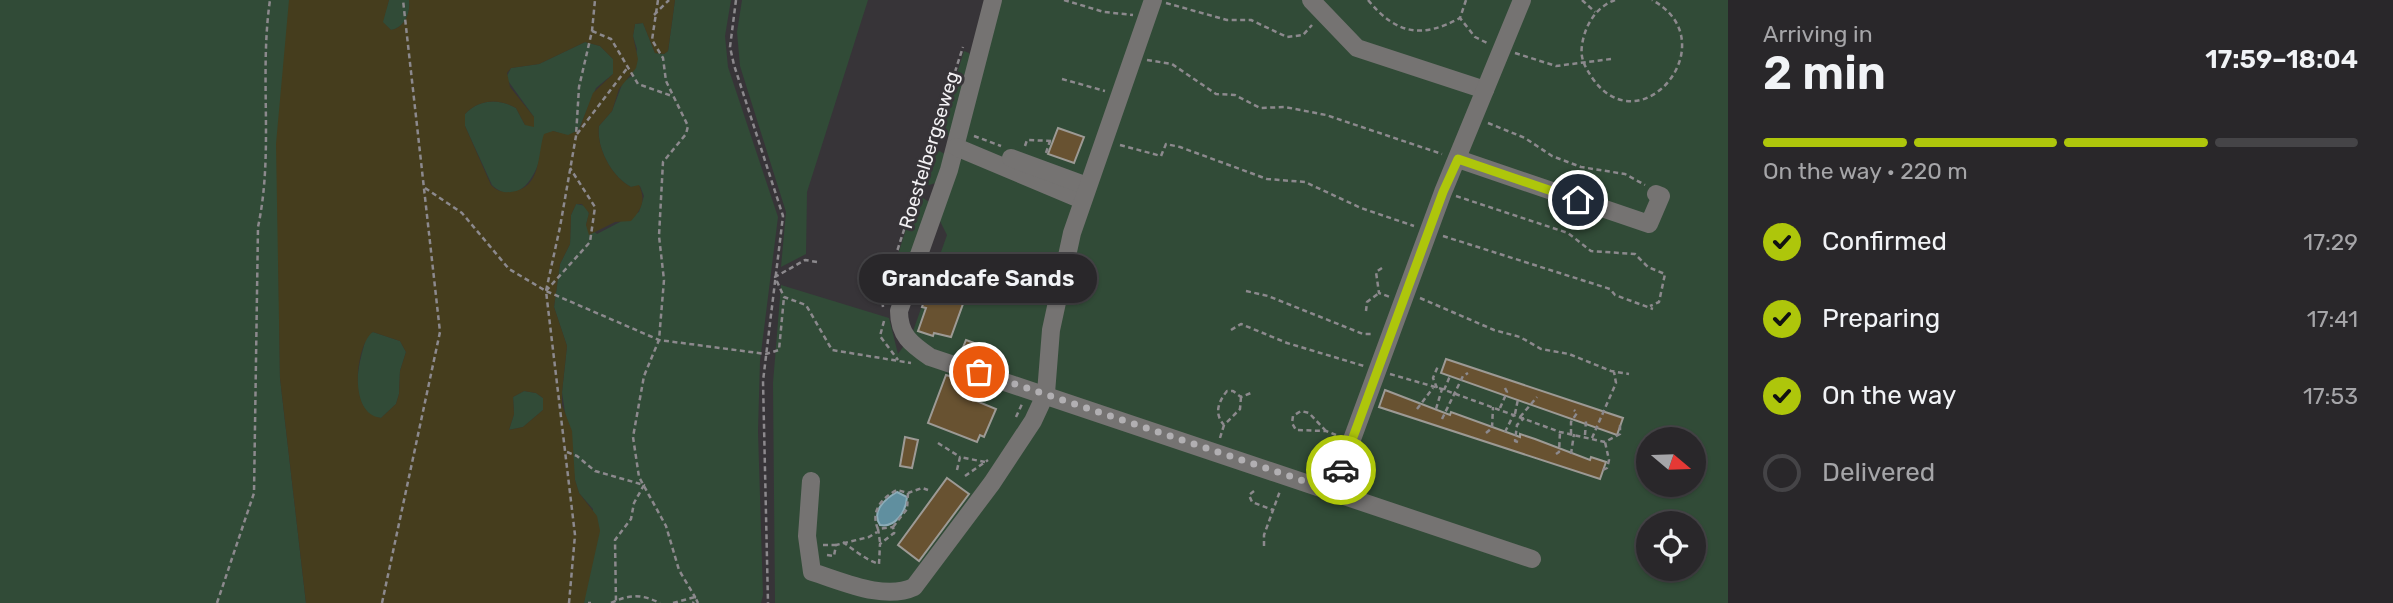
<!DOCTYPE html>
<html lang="en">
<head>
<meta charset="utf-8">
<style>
	:root { --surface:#29272a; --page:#353336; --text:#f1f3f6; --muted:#a5a5a8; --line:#454447; --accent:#aec60b }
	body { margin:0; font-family:Rubik,sans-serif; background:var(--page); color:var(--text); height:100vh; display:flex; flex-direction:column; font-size:26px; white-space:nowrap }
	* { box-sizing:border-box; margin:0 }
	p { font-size:23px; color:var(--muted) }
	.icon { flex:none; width:38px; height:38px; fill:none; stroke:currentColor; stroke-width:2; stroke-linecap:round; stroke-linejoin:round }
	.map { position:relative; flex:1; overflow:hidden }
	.drawer { display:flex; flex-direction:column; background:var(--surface); width:665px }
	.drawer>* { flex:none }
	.needle { width:46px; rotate:109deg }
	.controls { position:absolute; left:1636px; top:427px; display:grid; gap:14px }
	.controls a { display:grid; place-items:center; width:70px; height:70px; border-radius:50%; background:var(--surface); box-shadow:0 2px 5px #0004,0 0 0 2px var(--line); font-size:35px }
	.pin { position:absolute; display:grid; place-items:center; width:60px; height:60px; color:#fff; margin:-30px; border:4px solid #fff; border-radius:50%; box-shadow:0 2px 7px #0007 }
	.courier { position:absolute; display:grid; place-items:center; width:70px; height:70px; margin:-35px; border:5px solid #aec60b; border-radius:50%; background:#fff; color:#222; box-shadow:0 2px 9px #0007 }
	.bubble { position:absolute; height:49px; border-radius:24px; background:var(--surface); box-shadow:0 2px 5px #0004,0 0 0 2px var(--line); font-size:23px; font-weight:600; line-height:49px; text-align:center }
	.summary em { font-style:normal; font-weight:600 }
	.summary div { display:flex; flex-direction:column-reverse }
	.summary { display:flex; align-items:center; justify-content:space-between; height:119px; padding:0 35px }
	h1 { font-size:46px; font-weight:600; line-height:52px }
	.bar { display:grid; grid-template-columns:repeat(4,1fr); gap:10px 7px; align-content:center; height:84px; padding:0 35px }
	.bar i { height:9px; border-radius:5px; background:var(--line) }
	.bar .active { background:var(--accent) }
	.bar p { grid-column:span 4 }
	ol { padding:0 35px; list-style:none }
	li { display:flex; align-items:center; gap:21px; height:77px }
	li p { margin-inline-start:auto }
	li .icon { padding:7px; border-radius:50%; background:var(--accent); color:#111; stroke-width:4 }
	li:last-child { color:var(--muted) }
	li i { width:38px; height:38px; border:4px solid var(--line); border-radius:50% }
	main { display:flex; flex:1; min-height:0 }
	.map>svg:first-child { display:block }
	.green { fill:#314b37; fill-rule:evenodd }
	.sand { fill:#453d1d; fill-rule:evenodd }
	.water { fill:#608f9f; stroke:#8cacb8; stroke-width:2 }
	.building { fill:#685231; stroke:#9d9a95; stroke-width:2 }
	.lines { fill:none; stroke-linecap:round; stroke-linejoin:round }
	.path { stroke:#8c898d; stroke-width:2.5; stroke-dasharray:5 3.5; stroke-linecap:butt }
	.minor { stroke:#757372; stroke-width:18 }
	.done { stroke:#b1afb2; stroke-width:7; stroke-dasharray:0 12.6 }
	.route { stroke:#aec60b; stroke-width:9 }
	.labels { text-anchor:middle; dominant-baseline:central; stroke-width:6; stroke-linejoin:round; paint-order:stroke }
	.street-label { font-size:19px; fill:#f3f1f4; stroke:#373438 }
</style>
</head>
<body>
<main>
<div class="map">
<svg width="1728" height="603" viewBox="0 0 1728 603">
	<rect width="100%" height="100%" fill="#373438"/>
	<g class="green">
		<polygon points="0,0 290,0 277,148 280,378 306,603 0,603"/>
		<path d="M389,0H409C411,13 404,28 391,30L382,22Z"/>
		<path d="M675,0H731L725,36L728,67L778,217L760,361L758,431L763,595L761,603H584L593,509L579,493L575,480L562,392L567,346L554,307L560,264L570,244L571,215L576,204L586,206L589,214L586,225L597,234L639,212L644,196L640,186L631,187C612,177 596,148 599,126L612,111L623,82L632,76L637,49L633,36L635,24L643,23L655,53L664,54L668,51Z"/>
		<polygon points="742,0 868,0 807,192 806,254 781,267 786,212 740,66 737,32"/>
		<path d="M999,0H1728V603H775L773,383L781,285L889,318L898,354L912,334L947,235L939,219ZM1648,439H1694V485H1648ZM1648,523H1694V569H1648Z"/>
		<path d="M585,42L600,46L613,59V74L596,88L579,129L568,136L553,131L542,141C544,165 520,212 492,185L465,126V114C479,99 499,98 516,108L525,125L534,117L506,78L511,68L539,64Z"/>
		<polygon points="964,51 969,53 972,62 954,134 945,137 938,134"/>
		<polygon points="933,147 948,156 939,182 929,185 922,182"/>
		<polygon points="917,194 932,204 906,276 898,279 891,277"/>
		<path d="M373,332L400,341L406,352L400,371L399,394L396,404L381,418L371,417C349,394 359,363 367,335Z"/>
		<polygon points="524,391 536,393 543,398 543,410 523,427 509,430 514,414 513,397"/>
	</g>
	<path class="sand" d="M289,0H389L383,22L391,30C404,28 411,13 409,0H675L668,51L664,54L655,53L643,23L635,24L633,36L638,59L636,68L619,89L612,111L599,126C596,148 612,177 631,187L639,185C646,200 642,209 631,221L615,222L589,235L586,225L589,213L582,204H576L571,215L570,244L560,264L554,307L567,346L562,392V405L572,431L575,480L579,493L597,516L600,531L584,603H306L280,378L276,144ZM585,42L600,46L613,59V74L593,93L579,130L568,135L553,131L544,134C537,155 542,188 511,192C503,193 497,191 491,185L465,126V114C479,99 499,98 516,108L525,125L534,127V117L510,87L507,73L511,68L539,64ZM373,332L400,341L406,352L400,371L399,394L396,404L381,418C345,414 358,340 373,332ZM524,391L536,393L543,398V410L523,427L509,430L514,414L513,397Z"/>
	<path class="water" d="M897,492L907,497C906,512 895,528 880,525C871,511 885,499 897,492Z"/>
	<g class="building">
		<polygon points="1058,128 1084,137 1074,163 1048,154"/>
		<polygon points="941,255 976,268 951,337 934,333 933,336 918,331 926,308 922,307"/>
		<polygon points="966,340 996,351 990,365 960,355"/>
		<polygon points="1446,359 1623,418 1617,435 1441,373"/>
		<polygon points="946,375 975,384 969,398 996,409 984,437 980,435 977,442 928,423"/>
		<polygon points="1385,390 1450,415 1451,412 1520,437 1520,434 1535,439 1590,460 1591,457 1606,462 1600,479 1379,407"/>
		<polygon points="905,437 918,440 912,468 900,466"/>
		<polygon points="947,478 969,494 919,561 898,545"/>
	</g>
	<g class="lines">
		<g class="path">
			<polyline points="658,0 652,40 663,58 666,81 688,126 686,134 663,162 659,236 664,280 659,340 644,376 633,437 639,477 666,526 679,570 695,597 693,603"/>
			<polyline points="736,0 730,47 734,65 783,216 763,381 768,603"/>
			<polyline points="1064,0 1104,12 1133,15"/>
			<path d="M1368,0C1396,34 1421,39 1460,18"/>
			<polyline points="1466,0 1460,18 1475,37 1489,44"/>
			<polyline points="1582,0 1595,12"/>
			<path d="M1615,0C1596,7 1585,25 1582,45C1580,59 1585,67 1593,79C1642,147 1728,41 1652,0"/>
			<polyline points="1166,3 1227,20 1251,20 1287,37 1303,35 1312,25"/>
			<polyline points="654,15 669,0"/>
			<polyline points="592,31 611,39 638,84 672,96"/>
			<polyline points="1515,53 1556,66 1611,59"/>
			<polyline points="1147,60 1172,64 1216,94 1235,95 1260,108 1285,107 1326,115 1442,154"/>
			<polyline points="1062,79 1105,91"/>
			<polyline points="1488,123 1525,138 1552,156 1581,167 1625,174 1645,185"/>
			<polyline points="577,134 628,67"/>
			<polyline points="974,136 1001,146"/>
			<polyline points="1120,145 1161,156 1166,144 1180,147 1267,179 1305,182 1361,208 1414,226"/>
			<polyline points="1025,146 1027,140 1053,141"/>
			<polyline points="1046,153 1050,141"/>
			<polyline points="425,188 462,213 509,269 546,291 659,340 766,354 779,350 784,297"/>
			<polyline points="1456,196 1568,233 1591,251 1635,254 1648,267 1665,274 1659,302 1650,306"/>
			<polyline points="1443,236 1610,289 1615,295 1653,309"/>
			<polyline points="817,262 805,260 775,277 784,297 806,305 832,350 911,363"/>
			<polyline points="1382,268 1376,272 1379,293 1390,297"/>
			<polyline points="546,291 590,242 595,207 570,168"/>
			<polyline points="1246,291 1268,296 1363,334 1374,334"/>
			<polyline points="1420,298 1494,330 1520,337 1541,349 1569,354 1611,371 1629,374"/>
			<polyline points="883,307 882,298 963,47"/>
			<polyline points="1366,311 1367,302 1379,293"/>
			<polyline points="884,321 880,336 898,360"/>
			<polyline points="1231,330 1241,324 1287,343 1364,366"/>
			<polyline points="1390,374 1442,389 1560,432 1605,442 1620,434 1620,425"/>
			<polyline points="1437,388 1433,378 1438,366"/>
			<polyline points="1444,390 1450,376"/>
			<path d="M1241,397L1240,409L1224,425C1214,414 1218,402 1227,391H1233L1241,397L1251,393"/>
			<polyline points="1500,408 1507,392 1504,386"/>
			<polyline points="1417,409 1433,388"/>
			<polyline points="1436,409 1442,389"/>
			<polyline points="1515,414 1518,399"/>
			<polyline points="1016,417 1022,404"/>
			<polyline points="1520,417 1537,397"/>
			<polyline points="1442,419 1463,376 1468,373"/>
			<polyline points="1326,431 1309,413 1301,411 1293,416 1292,423 1296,430 1326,431 1336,435"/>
			<polyline points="1505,432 1514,414"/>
			<polyline points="1486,433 1492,428 1493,407"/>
			<polyline points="1571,434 1571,422 1577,413 1574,410"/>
			<polyline points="1585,435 1586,421"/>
			<polyline points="1220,438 1224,425"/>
			<polyline points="1592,438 1616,383 1614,372"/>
			<polyline points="1518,442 1515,441 1517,425 1524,418"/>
			<polyline points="938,443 960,457"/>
			<polyline points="567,452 577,456 595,471 644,485 634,503 631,519 615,540 616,603"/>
			<polyline points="1556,454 1559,452 1560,432"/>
			<polyline points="1571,454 1574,434"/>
			<polyline points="957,470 960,457 985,462"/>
			<polyline points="1603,470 1607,468 1609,460 1605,442"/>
			<polyline points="965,476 988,460"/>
			<polyline points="1254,491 1249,495 1252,502 1273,510"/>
			<polyline points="893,527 907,509 908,493"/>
			<path d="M878,529C870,511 882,498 897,490L908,493L922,488L928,490"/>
			<path d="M843,542C854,550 866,560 879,564L880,544L894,533L897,535"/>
			<polyline points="880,542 878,529 893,527 894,533"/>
			<polyline points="823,545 836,545"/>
			<polyline points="1264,546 1264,535 1280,491"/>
			<polyline points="827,555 834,556 836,545 869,537 877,532"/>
			<path d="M217,603L254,493L258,227C274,152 259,76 270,0"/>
			<polyline points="382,603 440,332 403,0"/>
			<polyline points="569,603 575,535 546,291 560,227 576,136 579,87 592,31 595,0"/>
			<polyline points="588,603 591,603"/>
			<path d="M611,603C630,594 641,594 660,603"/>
			<polyline points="673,603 695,597 698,603"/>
		</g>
		<g class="minor">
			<path d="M993,0L949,170L899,311C899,335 911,344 930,357L1532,559"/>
			<polyline points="1311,0 1357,48 1485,90"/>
			<polyline points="956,147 1082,200"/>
			<polyline points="1011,158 1087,186"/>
			<polyline points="1458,159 1649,224 1661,196 1656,194"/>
			<path d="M811,481L807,536L812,572C842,581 884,601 914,587L992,483L1033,421L1046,393L1051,330L1072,233L1153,0"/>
			<polyline points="1333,491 1443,192 1522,0"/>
		</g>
	</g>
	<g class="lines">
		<polyline class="done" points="979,372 1334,491 1341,470"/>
		<polyline class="route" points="1341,470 1443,192 1458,159 1578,200"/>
	</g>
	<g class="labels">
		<g class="street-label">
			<text transform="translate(929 150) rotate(-73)">Roestelbergseweg</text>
		</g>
	</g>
</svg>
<div class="controls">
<a><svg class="needle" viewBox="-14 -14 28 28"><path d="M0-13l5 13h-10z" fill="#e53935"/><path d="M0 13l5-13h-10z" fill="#a5a5a8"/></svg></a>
<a><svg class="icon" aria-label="locate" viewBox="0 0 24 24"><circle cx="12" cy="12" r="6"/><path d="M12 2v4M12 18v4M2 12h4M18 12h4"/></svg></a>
</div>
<div class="pin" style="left:979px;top:372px;background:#ea580c"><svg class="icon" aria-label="bag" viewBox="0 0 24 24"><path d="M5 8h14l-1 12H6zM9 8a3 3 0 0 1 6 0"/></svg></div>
<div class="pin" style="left:1578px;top:200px;background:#1f2937"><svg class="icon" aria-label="home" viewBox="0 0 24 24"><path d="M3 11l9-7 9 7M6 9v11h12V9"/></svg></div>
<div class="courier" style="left:1341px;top:470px"><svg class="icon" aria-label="car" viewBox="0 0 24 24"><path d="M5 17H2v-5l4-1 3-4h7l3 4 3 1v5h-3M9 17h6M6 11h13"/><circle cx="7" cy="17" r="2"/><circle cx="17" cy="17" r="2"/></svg></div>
<div class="bubble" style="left:859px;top:254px;width:238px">Grandcafe Sands</div>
</div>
<section class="drawer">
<div class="summary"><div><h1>2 min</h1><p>Arriving in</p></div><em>17:59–18:04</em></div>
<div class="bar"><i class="active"></i><i class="active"></i><i class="active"></i><i></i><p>On the way · 220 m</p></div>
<ol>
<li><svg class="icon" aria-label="check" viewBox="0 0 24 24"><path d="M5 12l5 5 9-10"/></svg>Confirmed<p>17:29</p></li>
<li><svg class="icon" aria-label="check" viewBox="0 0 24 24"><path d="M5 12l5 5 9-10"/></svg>Preparing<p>17:41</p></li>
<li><svg class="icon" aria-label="check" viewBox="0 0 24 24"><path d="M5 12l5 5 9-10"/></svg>On the way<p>17:53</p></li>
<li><i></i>Delivered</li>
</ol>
</section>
</main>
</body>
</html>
